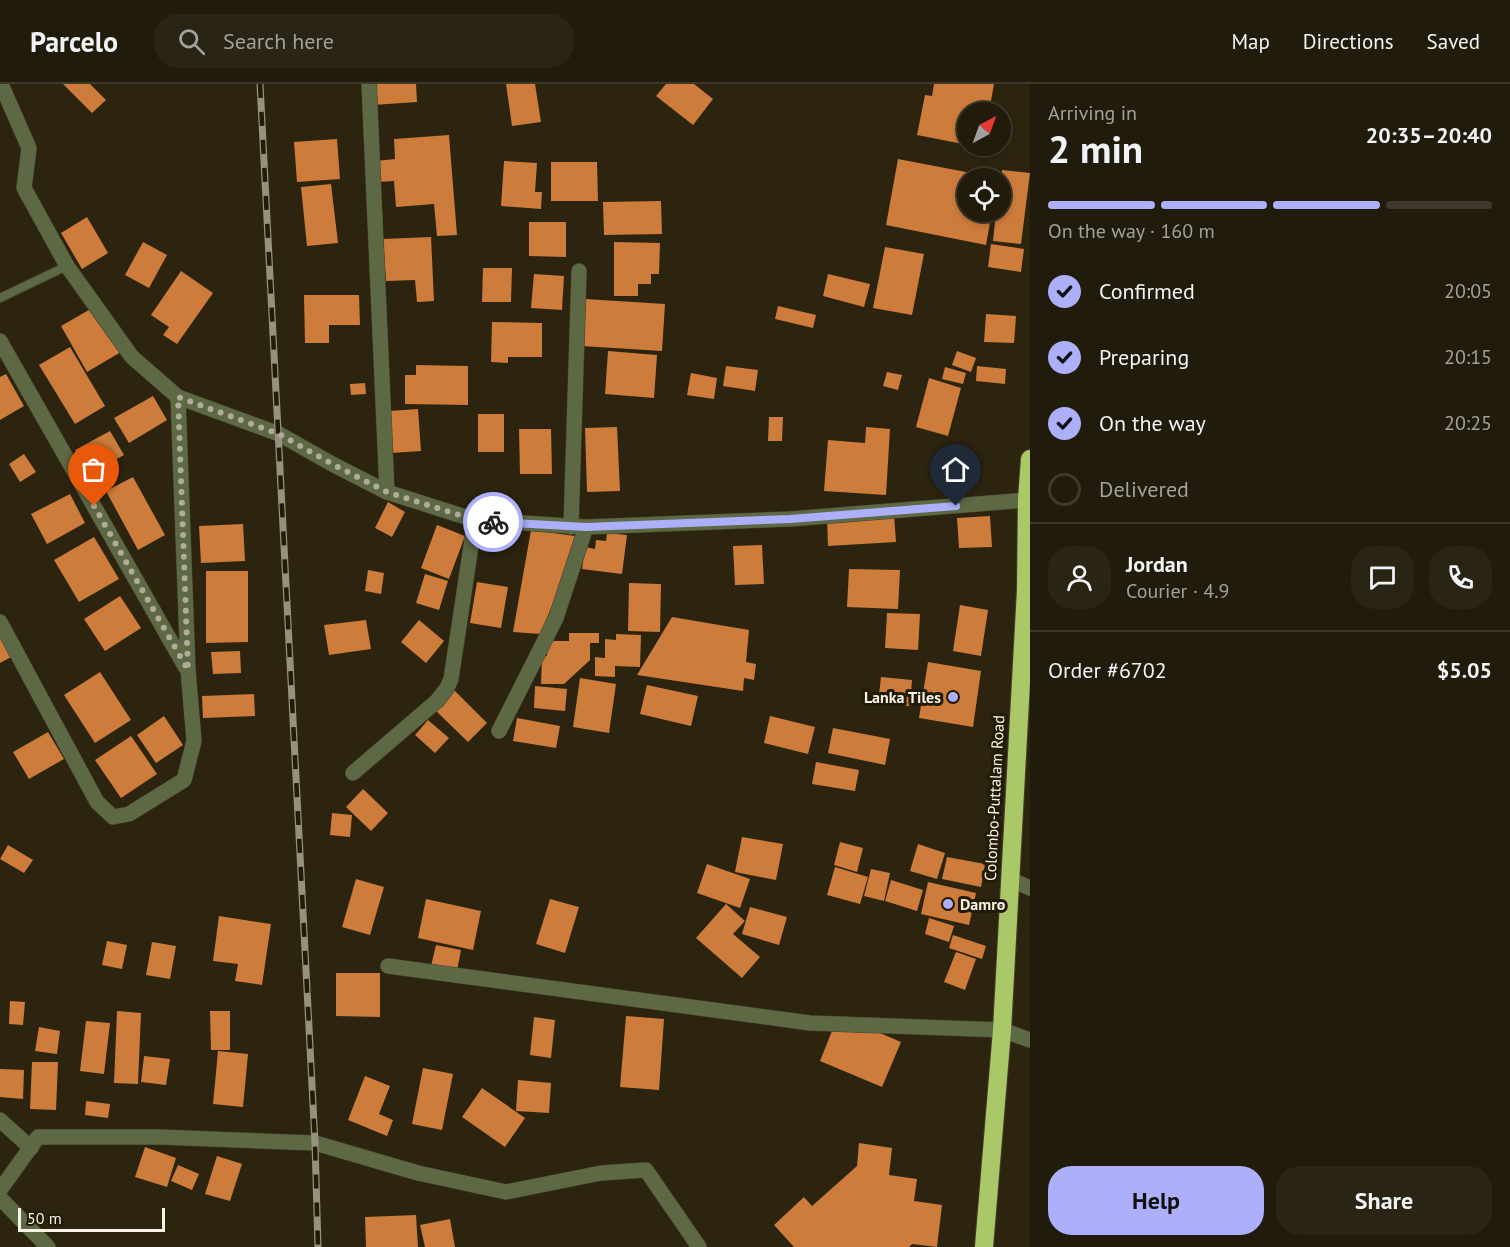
<!DOCTYPE html>
<html lang="en">
<head>
<meta charset="utf-8">
<style>
	:root { --surface:#211b0b; --page:#292414; --text:#f1f3f6; --muted:#a2a19d; --line:#3e392c; --accent:#adaffb }
	body { margin:0; font-family:"PT Sans",sans-serif; background:var(--page); color:var(--text); height:100vh; display:flex; flex-direction:column; font-size:22px; white-space:nowrap }
	* { box-sizing:border-box; margin:0 }
	p { font-size:20px; color:var(--muted) }
	.icon { flex:none; width:33px; height:33px; fill:none; stroke:currentColor; stroke-width:2; stroke-linecap:round; stroke-linejoin:round }
	.map { position:relative; flex:1; overflow:hidden }
	.panel { display:flex; flex-direction:column; background:var(--surface); width:480px }
	.panel>* { flex:none }
	.needle { width:39px; rotate:41deg }
	.controls { position:absolute; left:957px; top:18px; display:grid; gap:12px }
	.controls a { display:grid; place-items:center; width:54px; height:54px; border-radius:50%; background:var(--surface); box-shadow:0 3px 9px #0003,0 0 0 2px var(--line); font-size:30px }
	.scale { position:absolute; left:18px; bottom:15px; width:147px; box-sizing:border-box; padding-left:6px; border:3px solid #f8f3e6; border-top:0; font-size:16px; line-height:21px; white-space:nowrap; color:#f8f3e6; -webkit-text-stroke:4px #221b06; paint-order:stroke }
	.pin { position:absolute; display:grid; place-items:center; width:51px; height:51px; color:#fff; margin:-62px -26px; border-radius:50% 50% 50% 0; rotate:-45deg; box-shadow:0 0 6px #0007 }
	.pin .icon { rotate:45deg }
	.courier { position:absolute; display:grid; place-items:center; width:60px; height:60px; margin:-30px; border:4px solid #adaffb; border-radius:50%; background:#fff; color:#222; box-shadow:0 2px 8px #0007 }
	.overview em { font-style:normal; font-weight:700 }
	.overview div { display:flex; flex-direction:column-reverse }
	.overview { display:flex; align-items:center; justify-content:space-between; height:102px; padding:0 18px }
	h1 { font-size:39px; font-weight:700; line-height:45px }
	.bar { display:grid; grid-template-columns:repeat(4,1fr); gap:9px 6px; align-content:center; height:72px; padding:0 18px }
	.bar i { height:8px; border-radius:4px; background:var(--line) }
	.bar .on { background:var(--accent) }
	.bar p { grid-column:span 4 }
	.line { display:flex; align-items:center; gap:15px; padding:0 18px; border-top:2px solid var(--line) }
	.line div { flex:1 }
	.round { display:grid; place-items:center; flex:none; width:63px; height:63px; border-radius:24px; background:var(--page) }
	ol { padding:0 18px; list-style:none }
	li { display:flex; align-items:center; gap:18px; height:66px }
	li p { margin-inline-start:auto }
	li .icon { padding:6px; border-radius:50%; background:var(--accent); color:#111; stroke-width:4 }
	li:last-child { color:var(--muted) }
	li i { width:33px; height:33px; border:3px solid var(--line); border-radius:50% }
	.action { display:flex; gap:12px; margin-top:auto; padding:12px 18px }
	.action a { flex:1; height:69px; border-radius:24px; background:var(--accent); color:#111; font-size:24px; font-weight:700; line-height:69px; text-align:center }
	.action a+a { background:var(--page); color:var(--text) }
	header { display:flex; align-items:center; gap:36px; box-sizing:border-box; height:84px; padding:0 30px; background:var(--surface); border-bottom:2px solid var(--line) }
	header strong { font-size:28px }
	nav { display:flex; gap:33px; margin-inline-start:auto; font-size:21px }
	.search { width:420px; height:54px; background:var(--page); display:flex; align-items:center; gap:15px; box-sizing:border-box; padding:0 21px; border-radius:24px; color:var(--muted); font-size:22px }
	main { display:flex; flex:1; min-height:0 }
	.map>svg:first-child { display:block }
	.building { fill:#cd7c3b }
	.lines { fill:none; stroke-linecap:round; stroke-linejoin:round }
	.lane-casing { stroke:#49412d; stroke-width:10 }
	.street-casing { stroke:#49412d; stroke-width:16 }
	.highway-casing { stroke:#49412d; stroke-width:20 }
	.lane { stroke:#5d6944; stroke-width:8 }
	.street { stroke:#5d6944; stroke-width:15 }
	.highway { stroke:#abc868; stroke-width:18 }
	.rail-casing { stroke:#97907f; stroke-width:7 }
	.rail { stroke:#221b06; stroke-width:4.5; stroke-dasharray:14; stroke-linecap:butt }
	.done { stroke:#b1ab9b; stroke-width:6; stroke-dasharray:0 10.8 }
	.route { stroke:#adaffb; stroke-width:8 }
	.poi-dot { fill:#adaffb; stroke:#221b06; stroke-width:2 }
	.labels { text-anchor:middle; dominant-baseline:central; stroke-width:6; stroke-linejoin:round; paint-order:stroke }
	.poi-label { font-size:16px; font-weight:bold; fill:#f8f3e6; stroke:#221b06; text-anchor:end }
	.street-label { font-size:16px; fill:#f8f3e6; stroke:#221b06 }
</style>
</head>
<body>
<header>
<strong>Parcelo</strong>
<div class="search"><svg class="icon" aria-label="search" viewBox="0 0 24 24"><circle cx="10" cy="10" r="6"/><path d="M15 15l6 6"/></svg>Search here</div>
<nav><a>Map</a><a>Directions</a><a>Saved</a></nav>
</header>
<main>
<div class="map">
<svg width="1030" height="1163" viewBox="0 0 1030 1163">
	<rect width="100%" height="100%" fill="#2c240f"/>
	<g class="building">
		<polygon points="63,0 90,0 106,16 92,29"/>
		<polygon points="371,0 416,0 417,18 373,21"/>
		<polygon points="506,0 535,0 541,38 512,42"/>
		<polygon points="666,0 694,0 713,15 693,41 656,12"/>
		<polygon points="934,0 994,0 989,28 968,28 968,61 917,51 925,11 932,12"/>
		<polygon points="449,51 457,151 437,152 434,120 396,123 394,97 377,98 376,77 395,75 394,55"/>
		<polygon points="337,55 340,95 297,98 294,58"/>
		<polygon points="898,75 992,93 968,94 968,128 992,128 986,161 886,141"/>
		<polygon points="504,77 537,79 535,108 542,108 541,125 501,122"/>
		<polygon points="551,78 597,78 598,117 551,117"/>
		<polygon points="1002,86 1030,89 1021,160 993,157 996,128 1000,128"/>
		<polygon points="331,100 338,159 307,162 301,103"/>
		<polygon points="661,117 662,150 604,151 603,118"/>
		<polygon points="87,133 108,169 82,185 61,149"/>
		<polygon points="529,138 566,138 566,173 529,172"/>
		<polygon points="431,153 434,217 417,218 415,196 386,197 383,155"/>
		<polygon points="143,158 167,171 149,204 125,191"/>
		<polygon points="614,158 660,159 659,190 651,190 651,200 638,200 638,212 614,212"/>
		<polygon points="991,160 1024,165 1021,188 988,183"/>
		<polygon points="885,163 924,170 912,231 873,224"/>
		<polygon points="483,184 512,184 511,218 482,218"/>
		<polygon points="181,187 213,209 177,260 163,251 169,243 151,231"/>
		<polygon points="534,190 564,192 562,226 531,224"/>
		<polygon points="828,190 870,200 864,223 823,212"/>
		<polygon points="304,211 359,211 360,241 329,241 329,259 305,259"/>
		<polygon points="585,215 665,220 662,267 582,262"/>
		<polygon points="778,222 816,231 813,244 775,235"/>
		<polygon points="94,223 121,268 87,288 61,242"/>
		<polygon points="986,230 1016,232 1014,259 984,258"/>
		<polygon points="492,238 542,239 542,273 508,273 508,279 491,278"/>
		<polygon points="70,263 105,322 75,340 39,281"/>
		<polygon points="608,267 657,271 654,314 605,310"/>
		<polygon points="957,267 976,274 971,288 952,281"/>
		<polygon points="416,281 468,282 468,321 405,320 405,291 416,291"/>
		<polygon points="726,282 758,286 755,307 723,302"/>
		<polygon points="977,282 1006,285 1005,300 976,297"/>
		<polygon points="945,283 966,289 963,300 942,295"/>
		<polygon points="887,288 902,291 898,306 883,302"/>
		<polygon points="691,289 717,294 714,315 687,311"/>
		<polygon points="6,290 24,322 0,336 0,293"/>
		<polygon points="929,294 961,304 948,352 916,343"/>
		<polygon points="365,299 366,310 351,311 350,300"/>
		<polygon points="153,312 167,336 129,359 114,334"/>
		<polygon points="418,325 421,367 391,369 389,327"/>
		<rect x="478" y="330" width="26" height="38"/>
		<polygon points="769,333 783,333 782,357 768,357"/>
		<polygon points="617,343 620,407 587,408 585,344"/>
		<polygon points="866,343 890,345 886,411 824,407 828,356 865,359"/>
		<polygon points="519,345 551,345 552,390 520,390"/>
		<polygon points="110,347 124,371 89,390 75,366"/>
		<polygon points="24,370 36,388 20,398 9,380"/>
		<polygon points="133,393 165,451 138,466 106,407"/>
		<polygon points="70,410 85,439 47,460 31,430"/>
		<polygon points="388,418 405,428 392,453 375,444"/>
		<polygon points="894,431 896,458 828,462 827,434"/>
		<polygon points="990,432 992,463 959,464 957,434"/>
		<polygon points="243,440 245,477 201,479 199,442"/>
		<polygon points="437,441 465,452 449,495 421,484"/>
		<polygon points="531,446 575,452 556,513 540,550 513,548"/>
		<polygon points="607,449 627,451 622,490 582,485 585,463 595,465 596,456 606,457"/>
		<polygon points="94,453 119,495 79,518 54,476"/>
		<polygon points="762,461 764,500 735,501 733,462"/>
		<polygon points="849,485 900,486 898,525 847,523"/>
		<polygon points="368,486 384,489 381,510 365,507"/>
		<polygon points="206,487 248,487 248,558 206,559"/>
		<polygon points="425,490 448,497 439,526 416,519"/>
		<polygon points="477,498 508,503 501,544 470,539"/>
		<polygon points="629,499 661,500 660,548 628,547"/>
		<polygon points="120,512 141,544 105,567 84,535"/>
		<polygon points="960,521 988,526 981,572 953,567"/>
		<polygon points="887,529 920,530 918,566 885,564"/>
		<polygon points="672,533 749,546 746,578 756,580 754,596 744,594 743,607 637,591"/>
		<polygon points="366,536 371,565 329,571 324,541"/>
		<polygon points="419,536 444,557 426,579 401,558"/>
		<polygon points="0,549 13,572 0,579"/>
		<polygon points="569,549 599,549 599,559 590,559 590,576 564,600 541,600 542,572 547,572 548,557 569,557"/>
		<polygon points="616,550 641,551 640,583 615,582 615,593 595,592 595,573 605,574 605,555 616,556"/>
		<polygon points="240,567 241,589 213,590 211,568"/>
		<polygon points="928,578 981,587 973,643 919,634"/>
		<polygon points="100,588 131,636 95,659 64,611"/>
		<polygon points="881,593 912,596 910,622 878,619"/>
		<polygon points="580,594 616,600 609,649 573,643"/>
		<polygon points="647,601 698,612 691,642 640,630"/>
		<polygon points="535,602 567,605 565,627 534,624"/>
		<polygon points="454,606 487,639 468,658 435,626"/>
		<polygon points="254,610 255,632 203,634 202,612"/>
		<polygon points="164,632 183,661 156,679 137,651"/>
		<polygon points="770,632 815,643 808,670 764,659"/>
		<polygon points="517,634 560,642 556,664 513,657"/>
		<polygon points="428,636 449,654 435,669 415,651"/>
		<polygon points="833,644 890,655 885,681 828,669"/>
		<polygon points="48,648 64,675 29,695 13,668"/>
		<polygon points="131,652 157,690 121,714 95,676"/>
		<polygon points="816,678 859,686 855,707 812,700"/>
		<polygon points="363,705 388,729 371,747 346,723"/>
		<polygon points="332,729 352,731 350,753 330,751"/>
		<polygon points="742,753 783,760 776,796 735,788"/>
		<polygon points="840,758 863,764 857,788 834,781"/>
		<polygon points="918,760 945,769 937,795 910,787"/>
		<polygon points="8,761 33,776 24,789 0,775"/>
		<polygon points="947,773 985,780 981,803 942,795"/>
		<polygon points="707,780 750,795 740,824 697,809"/>
		<polygon points="835,783 868,793 860,820 827,811"/>
		<polygon points="871,785 890,789 884,817 864,812"/>
		<polygon points="356,795 384,803 370,851 342,843"/>
		<polygon points="891,796 923,806 917,827 885,817"/>
		<polygon points="928,798 976,809 969,841 921,830"/>
		<polygon points="426,815 481,827 473,866 418,854"/>
		<polygon points="550,815 579,823 565,869 536,860"/>
		<polygon points="726,820 745,837 733,850 760,873 742,894 696,854"/>
		<polygon points="750,823 787,833 779,861 742,850"/>
		<polygon points="219,832 271,840 262,901 235,897 238,880 213,877"/>
		<polygon points="929,834 954,842 949,858 925,850"/>
		<polygon points="953,851 986,862 982,875 949,864"/>
		<polygon points="107,857 127,861 122,885 102,881"/>
		<polygon points="152,858 176,862 170,895 146,891"/>
		<polygon points="436,861 461,866 457,887 431,882"/>
		<polygon points="956,868 976,875 965,906 944,898"/>
		<polygon points="336,889 380,889 380,933 336,932"/>
		<polygon points="10,917 25,918 23,941 9,940"/>
		<polygon points="117,927 141,929 138,1000 114,999"/>
		<polygon points="210,927 230,927 230,966 211,966"/>
		<polygon points="626,932 664,935 659,1006 620,1003"/>
		<polygon points="534,933 555,936 551,974 530,971"/>
		<polygon points="86,937 110,939 104,990 80,987"/>
		<polygon points="39,943 60,947 57,970 35,967"/>
		<polygon points="832,947 880,949 901,958 882,1003 820,977"/>
		<polygon points="218,967 248,970 243,1023 213,1020"/>
		<polygon points="144,972 170,975 166,1001 141,998"/>
		<polygon points="32,978 58,978 56,1026 30,1025"/>
		<polygon points="423,984 453,990 442,1046 412,1040"/>
		<polygon points="0,985 24,986 23,1015 0,1013"/>
		<polygon points="365,992 390,1002 379,1030 393,1036 387,1052 348,1036"/>
		<polygon points="518,996 551,999 549,1029 516,1027"/>
		<polygon points="482,1004 525,1034 505,1063 462,1033"/>
		<polygon points="86,1017 110,1020 108,1034 85,1031"/>
		<polygon points="859,1059 892,1064 889,1091 917,1095 914,1117 942,1121 937,1163 912,1160 909,1163 794,1163 774,1141 804,1113 812,1122 857,1082"/>
		<polygon points="145,1063 176,1074 167,1103 135,1093"/>
		<polygon points="217,1072 242,1080 230,1117 205,1110"/>
		<polygon points="178,1081 199,1090 192,1106 171,1097"/>
		<polygon points="416,1131 418,1163 366,1163 365,1133"/>
		<polygon points="450,1135 455,1163 425,1163 420,1141"/>
	</g>
	<g class="lines">
		<defs>
			<polyline id="lane" points="0,214 67,182"/>
			<g id="street">
				<polyline points="1,0 29,64 24,104 67,182 132,273 178,313"/>
				<polyline points="369,0 387,408"/>
				<polyline points="0,257 186,584"/>
				<polyline points="571,443 579,187"/>
				<polyline points="0,538 97,718 113,733 129,730 184,696 194,657 188,586 178,313 279,350 334,381 387,408 475,436 586,443 790,435 1027,416"/>
				<polyline points="499,647 556,534 586,443"/>
				<polyline points="353,689 437,617 447,604 451,595 475,436"/>
				<polyline points="1009,795 1030,804"/>
				<polyline points="388,882 810,939 1002,946 1030,956"/>
				<polyline points="0,1036 31,1064"/>
				<polyline points="0,1106 38,1053 159,1053 315,1059 418,1089 506,1108 601,1089 646,1086 699,1163"/>
				<polyline points="0,1114 48,1163"/>
			</g>
			<polyline id="highway" points="984,1163 1002,946 1026,506 1027,416 1030,375"/>
		</defs>
		<use href="#lane" class="lane-casing"/>
		<use href="#street" class="street-casing"/>
		<use href="#highway" class="highway-casing"/>
		<use href="#lane" class="lane"/>
		<use href="#street" class="street"/>
		<use href="#highway" class="highway"/>
		<defs>
			<polyline id="rail" points="260,0 315,1059 318,1163"/>
		</defs>
		<use href="#rail" class="rail-casing"/>
		<use href="#rail" class="rail"/>
	</g>
	<g class="lines">
		<polyline class="done" points="94,422 188,586 178,313 279,350 334,381 387,408 475,436 493,438"/>
		<polyline class="route" points="493,438 586,443 790,435 956,422"/>
	</g>
	<g class="poi-dot">
		<circle cx="953" cy="613" r="6"/>
		<circle cx="948" cy="820" r="6"/>
	</g>
	<g class="labels">
		<g class="poi-label">
			<text x="941" y="613">Lanka Tiles</text>
			<text x="960" y="820" text-anchor="start">Damro</text>
		</g>
		<g class="street-label">
			<text transform="translate(994 714) rotate(-87)">Colombo-Puttalam Road</text>
		</g>
	</g>
</svg>
<div class="controls">
<a><svg class="needle" viewBox="-14 -14 28 28"><path d="M0-13l5 13h-10z" fill="#e53935"/><path d="M0 13l5-13h-10z" fill="#a2a19d"/></svg></a>
<a><svg class="icon" aria-label="locate" viewBox="0 0 24 24"><circle cx="12" cy="12" r="6"/><path d="M12 2v4M12 18v4M2 12h4M18 12h4"/></svg></a>
</div>
<div class="scale">50 m</div>
<div class="pin" style="left:94px;top:422px;background:#ea580c"><svg class="icon" aria-label="bag" viewBox="0 0 24 24"><path d="M5 8h14l-1 12H6zM9 8a3 3 0 0 1 6 0"/></svg></div>
<div class="pin" style="left:956px;top:422px;background:#1f2937"><svg class="icon" aria-label="home" viewBox="0 0 24 24"><path d="M3 11l9-7 9 7M6 9v11h12V9"/></svg></div>
<div class="courier" style="left:493px;top:438px"><svg class="icon" aria-label="bike" viewBox="0 0 24 24"><circle cx="6" cy="16" r="4"/><circle cx="18" cy="16" r="4"/><path d="M6 16l4-8h5l3 8M10 8l3 8H6M13 5h3"/></svg></div>
</div>
<section class="panel">
<div class="overview"><div><h1>2 min</h1><p>Arriving in</p></div><em>20:35–20:40</em></div>
<div class="bar"><i class="on"></i><i class="on"></i><i class="on"></i><i></i><p>On the way · 160 m</p></div>
<ol>
<li><svg class="icon" aria-label="check" viewBox="0 0 24 24"><path d="M5 12l5 5 9-10"/></svg>Confirmed<p>20:05</p></li>
<li><svg class="icon" aria-label="check" viewBox="0 0 24 24"><path d="M5 12l5 5 9-10"/></svg>Preparing<p>20:15</p></li>
<li><svg class="icon" aria-label="check" viewBox="0 0 24 24"><path d="M5 12l5 5 9-10"/></svg>On the way<p>20:25</p></li>
<li><i></i>Delivered</li>
</ol>
<div class="line" style="height:108px"><a class="round"><svg class="icon" aria-label="person" viewBox="0 0 24 24"><circle cx="12" cy="8" r="4"/><path d="M4 21q1-7 8-7t8 7"/></svg></a><div><b>Jordan</b><p>Courier · 4.9</p></div><a class="round"><svg class="icon" aria-label="chat" viewBox="0 0 24 24"><path d="M4 5h16v11H9l-5 4z"/></svg></a><a class="round"><svg class="icon" aria-label="phone" viewBox="0 0 24 24"><path d="M5 4h4l2 5-3 2q2 4 5 5l2-3 5 2v4C11 20 4 13 5 4z"/></svg></a></div>
<div class="line" style="height:78px"><div>Order #6702</div><b>$5.05</b></div>
<div class="action"><a>Help</a><a>Share</a></div>
</section>
</main>
</body>
</html>
